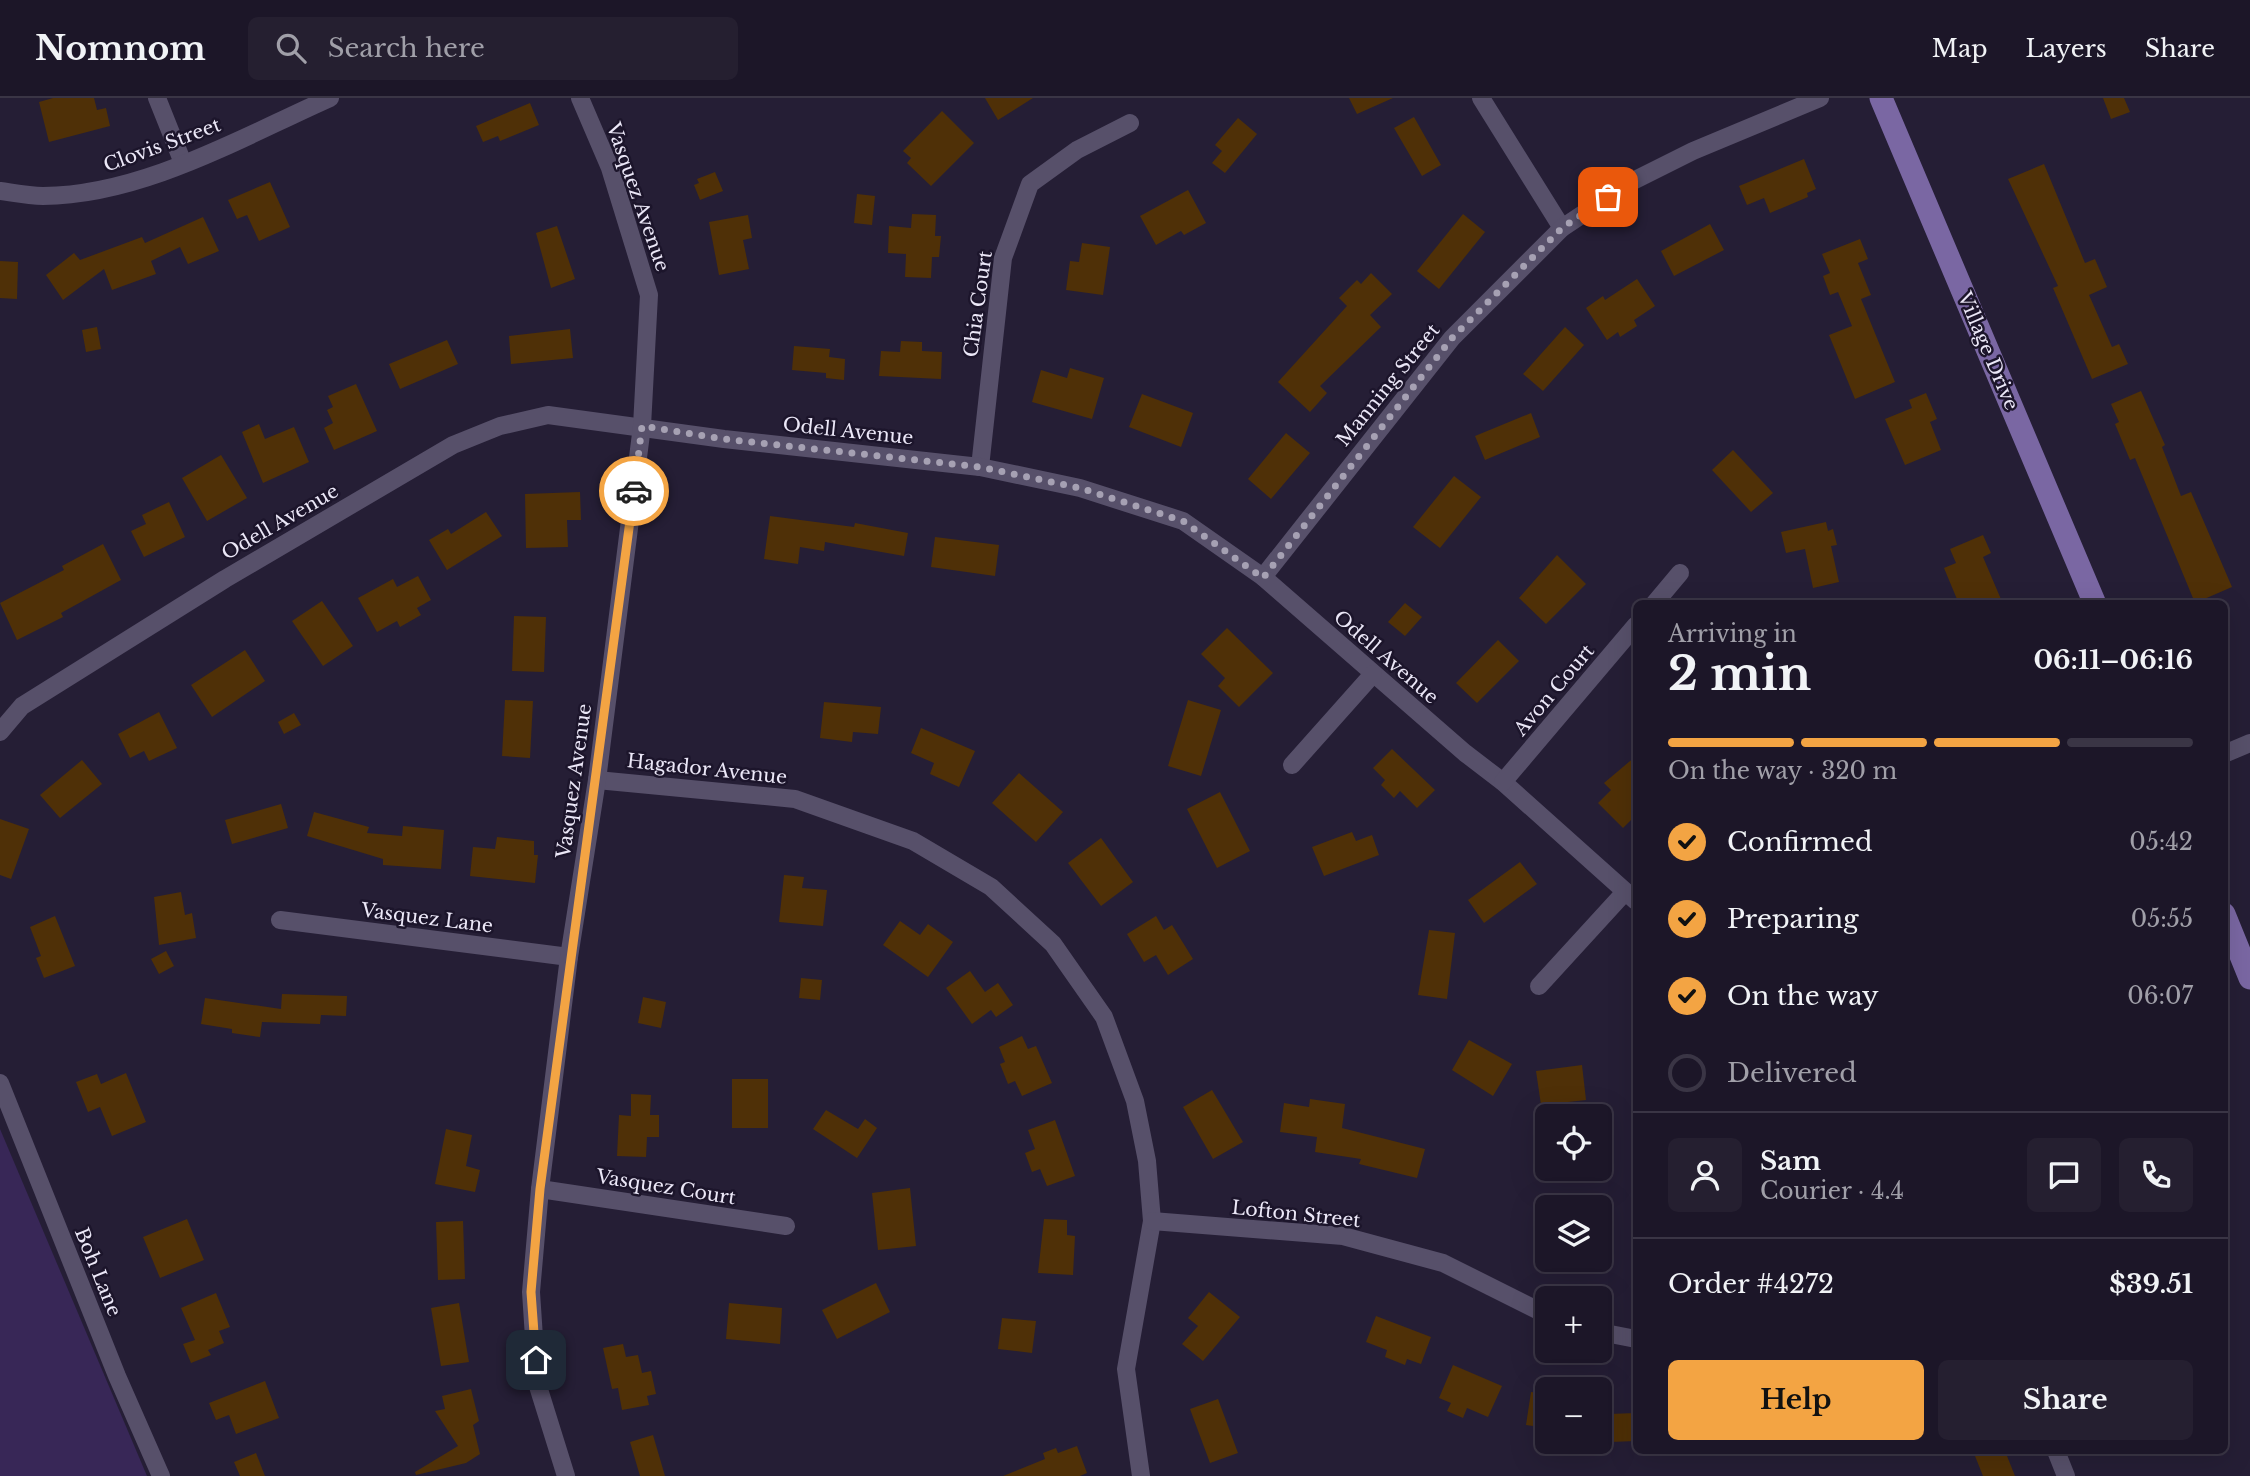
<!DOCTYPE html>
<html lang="en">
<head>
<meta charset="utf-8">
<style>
	:root { --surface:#1c1628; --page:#251f30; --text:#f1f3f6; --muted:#a09fa8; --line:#3a3545; --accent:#f3a443 }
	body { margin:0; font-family:"Libre Baskerville",serif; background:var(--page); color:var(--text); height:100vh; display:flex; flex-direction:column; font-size:26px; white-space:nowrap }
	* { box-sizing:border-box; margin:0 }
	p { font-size:23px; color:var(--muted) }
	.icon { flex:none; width:38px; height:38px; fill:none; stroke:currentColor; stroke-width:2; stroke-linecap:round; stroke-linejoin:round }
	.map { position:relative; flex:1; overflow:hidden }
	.sheet { position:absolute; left:1633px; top:502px; width:595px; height:854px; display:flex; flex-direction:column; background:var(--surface); border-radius:10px; box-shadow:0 7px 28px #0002,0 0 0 2px var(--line) }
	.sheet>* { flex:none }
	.controls { position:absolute; left:1535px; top:1006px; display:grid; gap:14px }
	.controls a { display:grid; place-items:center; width:77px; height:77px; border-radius:10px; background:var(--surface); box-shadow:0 7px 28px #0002,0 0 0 2px var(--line); font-size:35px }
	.pin { position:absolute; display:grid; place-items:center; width:60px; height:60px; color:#fff; margin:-30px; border-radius:14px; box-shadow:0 4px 10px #0006 }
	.courier { position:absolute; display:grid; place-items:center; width:70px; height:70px; margin:-35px; border:5px solid #f3a443; border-radius:50%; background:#fff; color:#222; box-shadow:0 2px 9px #0007 }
	.head em { font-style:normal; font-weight:700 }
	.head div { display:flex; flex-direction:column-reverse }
	.head { display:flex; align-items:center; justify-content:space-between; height:119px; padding:0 35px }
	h1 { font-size:46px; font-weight:700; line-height:52px }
	.bar { display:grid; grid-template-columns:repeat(4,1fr); gap:10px 7px; align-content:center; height:84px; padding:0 35px }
	.bar i { height:9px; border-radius:5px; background:var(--line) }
	.bar .active { background:var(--accent) }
	.bar p { grid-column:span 4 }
	.line { display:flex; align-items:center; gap:18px; padding:0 35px; border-top:2px solid var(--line) }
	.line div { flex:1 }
	.round { display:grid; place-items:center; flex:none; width:74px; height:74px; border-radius:10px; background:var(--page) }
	ol { padding:0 35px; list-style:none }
	li { display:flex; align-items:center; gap:21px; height:77px }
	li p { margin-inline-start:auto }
	li .icon { padding:7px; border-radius:50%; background:var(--accent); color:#111; stroke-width:4 }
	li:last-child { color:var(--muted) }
	li i { width:38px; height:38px; border:4px solid var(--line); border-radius:50% }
	.cta { display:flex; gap:14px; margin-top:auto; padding:14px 35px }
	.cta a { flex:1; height:80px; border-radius:10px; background:var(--accent); color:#111; font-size:28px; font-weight:700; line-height:80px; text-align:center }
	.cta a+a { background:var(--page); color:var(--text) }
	header { display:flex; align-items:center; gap:42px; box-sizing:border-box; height:98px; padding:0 35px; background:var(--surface); border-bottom:2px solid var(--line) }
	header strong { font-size:33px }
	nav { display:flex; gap:38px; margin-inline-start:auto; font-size:24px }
	.search { width:490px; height:63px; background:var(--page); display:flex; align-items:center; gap:18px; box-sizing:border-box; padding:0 24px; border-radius:10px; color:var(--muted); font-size:26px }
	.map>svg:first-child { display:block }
	.green { fill:#382757 }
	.building { fill:#4f3007 }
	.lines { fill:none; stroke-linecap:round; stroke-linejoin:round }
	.minor { stroke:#57506a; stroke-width:18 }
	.major { stroke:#7a67a3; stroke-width:23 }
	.done { stroke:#a6a1b3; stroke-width:7; stroke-dasharray:0 12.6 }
	.route { stroke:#f3a443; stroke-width:9 }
	.labels { text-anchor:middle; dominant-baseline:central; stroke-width:5; stroke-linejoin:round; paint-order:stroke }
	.street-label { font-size:19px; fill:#ebe7f7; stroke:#1c152b }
</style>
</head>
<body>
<header>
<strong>Nomnom</strong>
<div class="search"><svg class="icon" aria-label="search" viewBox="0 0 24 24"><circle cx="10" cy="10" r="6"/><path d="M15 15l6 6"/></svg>Search here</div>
<nav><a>Map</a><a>Layers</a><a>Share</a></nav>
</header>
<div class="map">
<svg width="2250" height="1378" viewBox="0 0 2250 1378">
	<rect width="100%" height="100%" fill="#251e35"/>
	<polygon class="green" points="0,1031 147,1378 0,1378"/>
	<g class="building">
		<polygon points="53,0 94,0 97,12 106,10 110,28 49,44 39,4"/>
		<polygon points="985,0 1033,0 998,22"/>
		<polygon points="1349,0 1393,0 1357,16"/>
		<polygon points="2103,0 2124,0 2130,14 2111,21"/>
		<polygon points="530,5 539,27 500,43 498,38 483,44 476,28"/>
		<polygon points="942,13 974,45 931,88 907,65 911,60 903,53"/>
		<polygon points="1414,19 1441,67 1422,78 1394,30"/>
		<polygon points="1238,20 1257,36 1225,75 1212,65 1222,53 1215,47"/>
		<polygon points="1804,61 1816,91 1807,95 1808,99 1770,115 1764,100 1747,107 1739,88"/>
		<polygon points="2044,66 2085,165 2095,161 2107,189 2089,197 2112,249 2119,246 2128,266 2092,281 2053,190 2058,188 2008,81"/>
		<polygon points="715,74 723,93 700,102 694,87 699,85 697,81"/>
		<polygon points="270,84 290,129 259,143 247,117 237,121 228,102"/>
		<polygon points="1188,92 1206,125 1184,137 1181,133 1156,147 1140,118"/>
		<polygon points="857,96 875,98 872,127 854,125"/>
		<polygon points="912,116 936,117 935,138 941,138 939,159 932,159 931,180 905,179 906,156 888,155 889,128 911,130"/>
		<polygon points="1463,116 1485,134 1439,191 1417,173"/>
		<polygon points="748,117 752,140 743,142 749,171 719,177 709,124"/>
		<polygon points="203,119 219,153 188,166 180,149 151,163 156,176 112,192 104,171 63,202 46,177 74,155 80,162 142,139 145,145"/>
		<polygon points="1710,126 1724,152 1674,178 1661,153"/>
		<polygon points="557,128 575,181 551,190 536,135"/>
		<polygon points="1860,141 1868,161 1858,165 1871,197 1861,201 1895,284 1855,301 1829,237 1852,228 1838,194 1830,197 1823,178 1830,175 1822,156"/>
		<polygon points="1082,145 1110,149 1103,197 1066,192 1070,163 1079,164"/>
		<polygon points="0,163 18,164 17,201 0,200"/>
		<polygon points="1371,175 1392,196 1370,217 1381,229 1320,288 1327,295 1310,314 1278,284 1347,208 1339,200 1357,182 1361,186"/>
		<polygon points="1637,181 1655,208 1634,222 1637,228 1620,239 1618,234 1607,242 1586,210 1603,198 1605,202"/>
		<polygon points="97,229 101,251 86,254 82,232"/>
		<polygon points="1565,229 1584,247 1543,293 1523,276"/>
		<polygon points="570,231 573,260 511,266 509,238"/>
		<polygon points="447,242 458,266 400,291 389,266"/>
		<polygon points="901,243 922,244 922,253 942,254 941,281 879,278 881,253 900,254"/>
		<polygon points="794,248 830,251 829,259 845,261 844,282 826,280 826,275 792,272"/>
		<polygon points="1070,270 1104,280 1092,321 1032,304 1041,272 1067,280"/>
		<polygon points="356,286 377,333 334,352 324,330 333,325 327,312 333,309 328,298"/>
		<polygon points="2141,293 2165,347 2162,349 2181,398 2191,394 2232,489 2195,505 2135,360 2130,362 2115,326 2119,324 2111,306"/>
		<polygon points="1926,295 1937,321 1930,324 1941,352 1905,367 1885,321 1912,310 1909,302"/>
		<polygon points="1142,296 1193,315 1181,349 1129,329"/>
		<polygon points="1531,315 1540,339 1485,362 1475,338"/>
		<polygon points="259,326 265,341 294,329 309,364 263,385 242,334"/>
		<polygon points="1286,335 1310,355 1271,401 1248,381"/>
		<polygon points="1733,352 1773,395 1751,414 1712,372"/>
		<polygon points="221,357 247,400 207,423 182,380"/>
		<polygon points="1454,378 1481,399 1440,450 1413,429"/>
		<polygon points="580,394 581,422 567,422 568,449 526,450 525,396"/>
		<polygon points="169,404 185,439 144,459 131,433 146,426 142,417"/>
		<polygon points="486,414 502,438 447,472 429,442 448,431 451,436"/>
		<polygon points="770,418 854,429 855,425 908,435 904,458 825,444 824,453 800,449 798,466 764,461"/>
		<polygon points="1826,424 1828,433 1833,431 1837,447 1831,448 1839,484 1813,490 1805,451 1786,455 1781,434"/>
		<polygon points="1983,437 1991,455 1983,459 2003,506 1959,506 1944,470 1956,465 1950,451"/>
		<polygon points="935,439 999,447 995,478 931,469"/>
		<polygon points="103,446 121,482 61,515 63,519 17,542 0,505 64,472 62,468"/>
		<polygon points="1557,457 1586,486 1546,526 1519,500"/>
		<polygon points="418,478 431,502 417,510 421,517 400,529 397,523 377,534 358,500 393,481 397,489"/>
		<polygon points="322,503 353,548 323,568 292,523"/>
		<polygon points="1405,505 1422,519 1405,538 1388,524"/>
		<polygon points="514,518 546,519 544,574 512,573"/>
		<polygon points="1227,530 1273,575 1239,609 1218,588 1225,580 1201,556"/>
		<polygon points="1498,542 1519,563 1477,605 1456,585"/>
		<polygon points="245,552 265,583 212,619 191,587"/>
		<polygon points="505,602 533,603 530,660 502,658"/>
		<polygon points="1188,602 1221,612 1201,678 1168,668"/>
		<polygon points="824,604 881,609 878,636 853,634 852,644 820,640"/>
		<polygon points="159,614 177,650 149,663 144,653 130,660 118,636"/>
		<polygon points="294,615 301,627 284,636 278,624"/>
		<polygon points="921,630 975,653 959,689 930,676 934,665 911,655"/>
		<polygon points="1392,651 1435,692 1417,710 1400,693 1394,700 1381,687 1385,682 1373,670"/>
		<polygon points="1636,658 1636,717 1623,730 1598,705 1611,692 1604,685"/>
		<polygon points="82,662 102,686 60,720 40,697"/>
		<polygon points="1019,675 1063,714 1036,744 992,705"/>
		<polygon points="1220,694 1250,753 1217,770 1187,711"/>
		<polygon points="281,706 288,730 232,746 225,722"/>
		<polygon points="314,714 369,729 367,735 402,738 403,728 444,732 441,771 383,767 383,761 307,738"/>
		<polygon points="0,721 29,731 11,781 0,777"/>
		<polygon points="1352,734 1356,743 1372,737 1379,757 1324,778 1312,749"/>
		<polygon points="497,739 534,743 534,757 538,757 535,785 470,778 473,749 495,751"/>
		<polygon points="1101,740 1133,784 1101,808 1068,765"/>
		<polygon points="1520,764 1537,786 1484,825 1468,802"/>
		<polygon points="784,777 804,779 802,790 827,792 823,828 779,824"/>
		<polygon points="181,794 185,817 192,815 196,840 159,847 154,799"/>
		<polygon points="55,818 75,868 44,880 36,860 41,858 30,829"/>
		<polygon points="1156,818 1164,832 1172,827 1193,861 1168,877 1156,857 1144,864 1127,836"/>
		<polygon points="900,823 920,837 928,826 953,844 928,879 883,847"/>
		<polygon points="1429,832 1455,835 1447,901 1418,897"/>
		<polygon points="166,853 174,868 159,876 151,861"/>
		<polygon points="970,873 985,894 998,885 1013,907 996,919 991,912 972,926 946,890"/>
		<polygon points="801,880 822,882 820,902 799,900"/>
		<polygon points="282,896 347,898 346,918 321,917 320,926 262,924 260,939 232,935 232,931 201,926 205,900 281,911"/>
		<polygon points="643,899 666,904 661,930 638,925"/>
		<polygon points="1022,938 1028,951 1036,948 1052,985 1022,998 1015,983 1008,986 1000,966 1005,964 999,949"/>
		<polygon points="1469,942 1512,966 1493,998 1452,972"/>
		<polygon points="1582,967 1586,1002 1541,1007 1536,973"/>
		<polygon points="126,975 146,1024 112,1038 100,1009 88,1014 76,984 97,976 101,986"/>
		<rect x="732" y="981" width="36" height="49"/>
		<polygon points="1212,992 1243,1044 1213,1061 1183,1009"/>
		<polygon points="631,996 651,997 650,1017 659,1017 659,1039 647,1039 646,1059 617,1058 619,1017 631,1018"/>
		<polygon points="1310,1001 1345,1006 1342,1030 1425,1051 1417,1080 1359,1066 1361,1061 1315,1054 1317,1039 1280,1034 1284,1005 1309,1009"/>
		<polygon points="826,1012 858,1031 865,1021 877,1030 857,1060 813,1031"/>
		<polygon points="1055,1022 1075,1078 1047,1088 1040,1071 1032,1074 1025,1055 1035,1051 1028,1032"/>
		<polygon points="446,1031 472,1037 466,1068 480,1072 475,1094 435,1086"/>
		<polygon points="910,1090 916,1148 878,1152 872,1095"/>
		<polygon points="187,1121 204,1162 160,1180 143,1139"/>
		<polygon points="1044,1121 1067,1122 1067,1137 1075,1138 1073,1177 1038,1175"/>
		<polygon points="463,1123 465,1181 438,1182 436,1124"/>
		<polygon points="876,1185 890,1214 837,1241 822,1212"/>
		<polygon points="1209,1194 1240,1219 1203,1263 1182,1246 1198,1228 1188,1220"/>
		<polygon points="216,1195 230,1229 219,1233 224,1245 208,1252 211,1257 191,1265 183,1246 195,1242 181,1210"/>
		<polygon points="459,1205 469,1264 441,1268 431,1210"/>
		<polygon points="729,1205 782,1210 780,1246 726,1241"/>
		<polygon points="1376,1218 1431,1239 1421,1266 1407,1261 1405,1267 1385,1259 1387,1252 1366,1244"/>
		<polygon points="1002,1220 1036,1223 1032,1255 998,1251"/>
		<polygon points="623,1246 626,1259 638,1257 642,1275 651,1273 656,1296 647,1298 649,1307 622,1312 618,1290 612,1291 603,1250"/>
		<polygon points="1453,1267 1502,1288 1488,1319 1467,1310 1463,1320 1447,1313 1451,1305 1439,1300"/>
		<polygon points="265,1283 279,1320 236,1336 229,1317 216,1322 209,1305"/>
		<polygon points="471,1291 479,1323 473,1327 480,1356 466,1365 416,1377 415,1374 458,1348 435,1313 445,1311 442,1298"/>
		<polygon points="1531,1294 1547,1296 1547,1330 1526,1327"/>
		<polygon points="1218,1301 1238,1355 1210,1365 1190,1311"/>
		<polygon points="1636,1315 1636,1343 1610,1344 1609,1316"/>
		<polygon points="653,1337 665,1378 640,1378 630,1344"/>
		<polygon points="1077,1348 1087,1375 1080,1378 1003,1378 1045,1361 1043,1355 1056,1350 1058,1355"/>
		<polygon points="1973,1353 2005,1353 2015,1378 1983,1378"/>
		<polygon points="256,1355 265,1378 240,1378 234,1364"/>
	</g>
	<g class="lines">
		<g class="minor">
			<polyline points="157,0 183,65"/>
			<polyline points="1481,0 1562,130"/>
			<path d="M0,93C14,95 29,98 43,98C143,97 240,40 330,0"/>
			<polyline points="980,369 1003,160 1030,86 1077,52 1130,25"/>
			<polyline points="1263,479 1452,240 1562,130 1631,84 1693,53 1820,0"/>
			<polyline points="1654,506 1680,475"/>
			<polyline points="0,634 22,608 225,481 453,347 500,328 548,317 724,341 980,369 1080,390 1183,423 1263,479 1465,655 1503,684 1636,803"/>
			<polyline points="2224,656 2250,645"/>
			<polyline points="1292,667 1373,576"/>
			<polyline points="597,682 795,701 913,743 991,789 1053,846 1104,919 1135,1003 1147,1063 1152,1123 1126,1271 1141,1378"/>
			<polyline points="1503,684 1636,527"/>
			<polyline points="280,822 569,859"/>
			<polyline points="1539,888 1625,794"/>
			<polyline points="0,985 117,1278 161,1378"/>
			<polyline points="540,1091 786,1128"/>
			<polyline points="1152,1123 1343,1138 1443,1165 1547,1217"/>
			<polyline points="1600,1234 1636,1241"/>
			<polyline points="2056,1353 2066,1378"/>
			<polyline points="566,1378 537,1285 531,1194 540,1091 569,859 597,682 642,328 649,197 610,70 580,0"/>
		</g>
		<g class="major">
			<polyline points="1881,0 2095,506"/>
			<polyline points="2224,816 2250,880"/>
		</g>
	</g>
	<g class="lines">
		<polyline class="done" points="634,393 642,328 724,341 980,369 1080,390 1183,423 1263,480 1452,240 1562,130 1608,99"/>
		<polyline class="route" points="536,1262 531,1194 540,1091 634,393"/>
	</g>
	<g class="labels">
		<g class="street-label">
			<text transform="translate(162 47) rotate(-20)">Clovis Street</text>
			<text transform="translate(638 99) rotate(71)">Vasquez Avenue</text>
			<text transform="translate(978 206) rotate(-82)">Chia Court</text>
			<text transform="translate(1988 253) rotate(67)">Village Drive</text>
			<text transform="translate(1388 287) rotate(-51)">Manning Street</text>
			<text transform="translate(848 333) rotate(6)">Odell Avenue</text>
			<text transform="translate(280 424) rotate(-30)">Odell Avenue</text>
			<text transform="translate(1386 559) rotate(41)">Odell Avenue</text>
			<text transform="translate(1554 592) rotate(-50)">Avon Court</text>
			<text transform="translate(707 671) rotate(6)">Hagador Avenue</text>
			<text transform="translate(574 683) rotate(-82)">Vasquez Avenue</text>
			<text transform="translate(427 820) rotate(7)">Vasquez Lane</text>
			<text transform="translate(666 1089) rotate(9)">Vasquez Court</text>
			<text transform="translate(1296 1116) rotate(6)">Lofton Street</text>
			<text transform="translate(98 1174) rotate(68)">Boh Lane</text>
		</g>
	</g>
</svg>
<div class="controls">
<a><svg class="icon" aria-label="locate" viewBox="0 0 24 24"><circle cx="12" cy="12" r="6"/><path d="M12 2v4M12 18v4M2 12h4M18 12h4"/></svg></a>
<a><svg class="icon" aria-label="layers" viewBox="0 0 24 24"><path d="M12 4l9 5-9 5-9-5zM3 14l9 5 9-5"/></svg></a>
<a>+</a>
<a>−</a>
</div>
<div class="pin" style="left:1608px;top:99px;background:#ea580c"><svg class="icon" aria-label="bag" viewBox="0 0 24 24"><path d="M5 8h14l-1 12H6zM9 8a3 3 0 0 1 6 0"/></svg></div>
<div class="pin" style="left:536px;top:1262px;background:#1f2937"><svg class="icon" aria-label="home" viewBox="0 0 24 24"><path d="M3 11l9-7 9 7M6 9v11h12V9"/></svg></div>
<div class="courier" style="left:634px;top:393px"><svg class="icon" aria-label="car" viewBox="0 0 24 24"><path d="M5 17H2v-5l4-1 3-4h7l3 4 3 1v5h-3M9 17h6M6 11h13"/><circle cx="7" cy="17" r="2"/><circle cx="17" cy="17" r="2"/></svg></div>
<section class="sheet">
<div class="head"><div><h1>2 min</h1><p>Arriving in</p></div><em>06:11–06:16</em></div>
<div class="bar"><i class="active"></i><i class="active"></i><i class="active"></i><i></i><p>On the way · 320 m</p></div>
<ol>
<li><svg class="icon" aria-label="check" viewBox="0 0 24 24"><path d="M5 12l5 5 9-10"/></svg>Confirmed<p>05:42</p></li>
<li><svg class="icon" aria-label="check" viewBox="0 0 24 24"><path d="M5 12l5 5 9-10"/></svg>Preparing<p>05:55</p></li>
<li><svg class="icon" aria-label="check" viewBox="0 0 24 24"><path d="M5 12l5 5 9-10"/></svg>On the way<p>06:07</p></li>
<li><i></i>Delivered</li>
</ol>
<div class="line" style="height:126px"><a class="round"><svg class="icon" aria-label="person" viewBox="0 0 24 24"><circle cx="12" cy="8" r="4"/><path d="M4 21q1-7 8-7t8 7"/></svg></a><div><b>Sam</b><p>Courier · 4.4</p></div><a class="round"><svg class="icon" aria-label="chat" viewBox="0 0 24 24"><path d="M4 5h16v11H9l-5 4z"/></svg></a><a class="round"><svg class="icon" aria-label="phone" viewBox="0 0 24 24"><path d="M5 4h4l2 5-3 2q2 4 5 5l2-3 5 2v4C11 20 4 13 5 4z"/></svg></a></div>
<div class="line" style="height:91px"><div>Order #4272</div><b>$39.51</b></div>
<div class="cta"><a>Help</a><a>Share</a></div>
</section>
</div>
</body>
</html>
